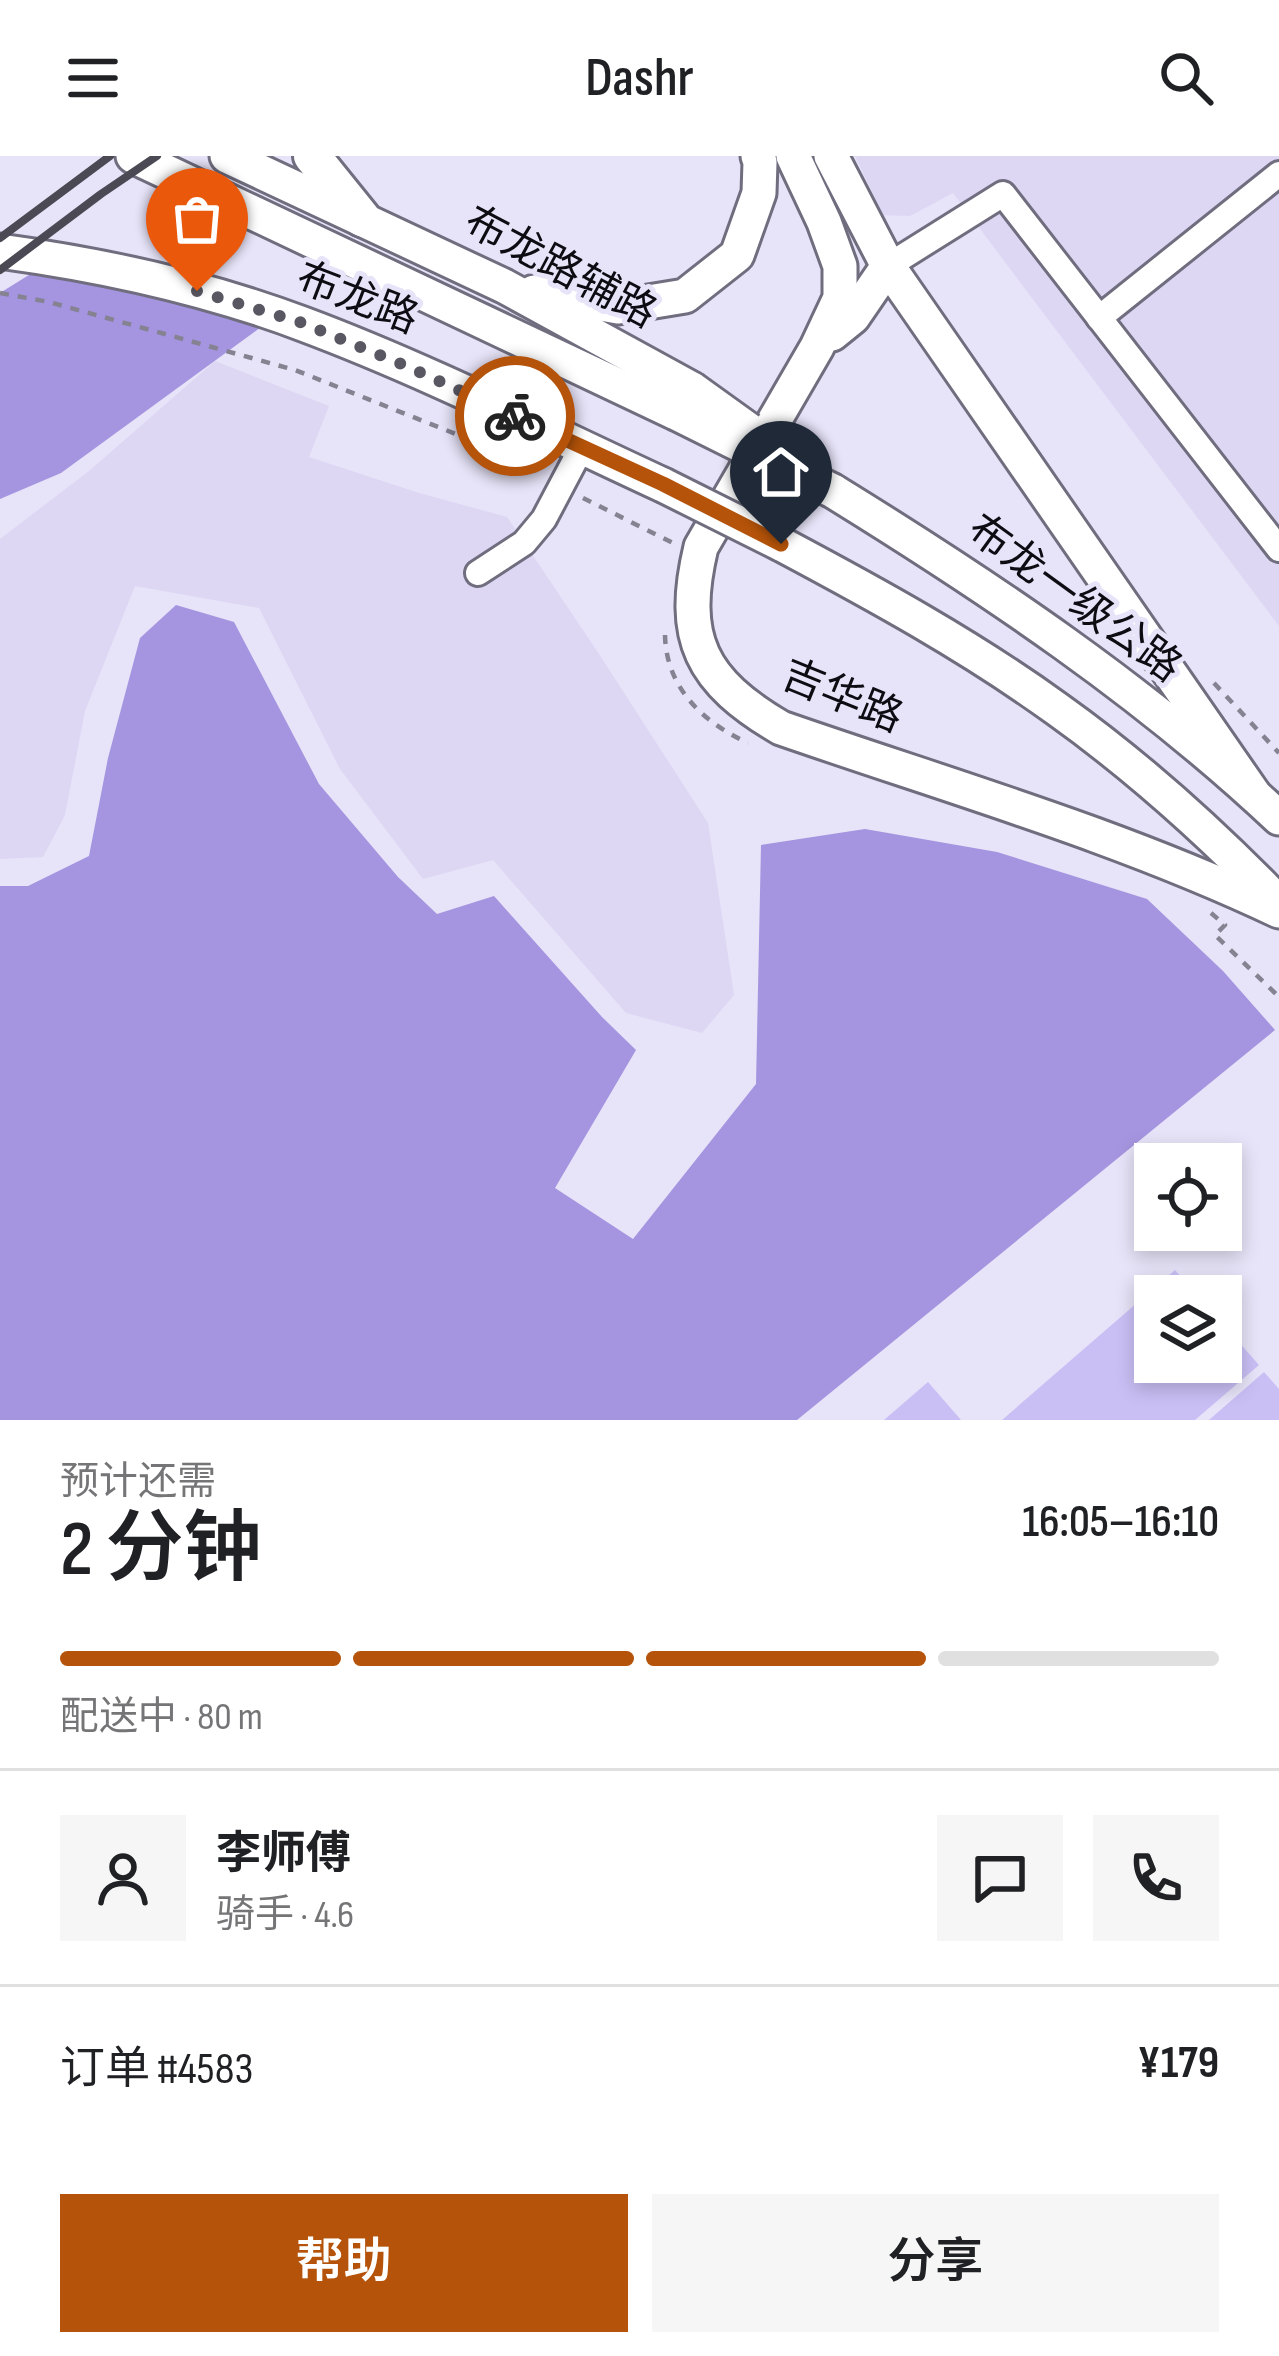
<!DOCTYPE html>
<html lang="zh">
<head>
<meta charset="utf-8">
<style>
	:root { --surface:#fff; --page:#f6f6f6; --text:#202124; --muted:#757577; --line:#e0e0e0; --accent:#b45309 }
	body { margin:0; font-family:"Sofia Sans Condensed","Noto Sans SC",sans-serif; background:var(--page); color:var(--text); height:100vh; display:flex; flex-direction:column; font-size:45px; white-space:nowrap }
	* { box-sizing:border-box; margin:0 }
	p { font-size:39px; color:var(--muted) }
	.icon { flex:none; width:66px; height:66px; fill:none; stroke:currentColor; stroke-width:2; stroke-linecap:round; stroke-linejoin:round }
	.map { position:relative; height:1264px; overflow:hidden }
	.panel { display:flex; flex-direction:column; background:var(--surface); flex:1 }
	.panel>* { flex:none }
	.fabs { position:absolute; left:1134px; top:987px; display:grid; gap:24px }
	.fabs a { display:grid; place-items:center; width:108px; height:108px; border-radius:0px; background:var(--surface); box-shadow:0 6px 18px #0003; font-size:60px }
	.pin { position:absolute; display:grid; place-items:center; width:102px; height:102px; color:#fff; margin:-123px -51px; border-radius:50% 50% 50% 0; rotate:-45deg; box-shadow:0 0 12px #0007 }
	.pin .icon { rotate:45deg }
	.courier { position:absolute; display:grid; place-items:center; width:120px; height:120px; margin:-60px; border:9px solid #b45309; border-radius:50%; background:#fff; color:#222; box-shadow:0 3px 15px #0007 }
	.head em { font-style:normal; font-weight:600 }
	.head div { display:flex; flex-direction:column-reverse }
	.head { display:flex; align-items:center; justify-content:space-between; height:204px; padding:0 60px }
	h1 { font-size:78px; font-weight:600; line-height:90px }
	.bar { display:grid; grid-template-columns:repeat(4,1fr); gap:18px 12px; align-content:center; height:144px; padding:0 60px }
	.bar i { height:15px; border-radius:9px; background:var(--line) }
	.bar .current { background:var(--accent) }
	.bar p { grid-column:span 4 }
	.line { display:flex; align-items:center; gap:30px; padding:0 60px; border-top:3px solid var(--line) }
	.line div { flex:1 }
	.round { display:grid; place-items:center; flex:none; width:126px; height:126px; border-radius:0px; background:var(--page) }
	.cta { display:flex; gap:24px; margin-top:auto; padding:24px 60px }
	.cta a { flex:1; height:138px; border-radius:0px; background:var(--accent); color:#fff; font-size:48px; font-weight:600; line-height:138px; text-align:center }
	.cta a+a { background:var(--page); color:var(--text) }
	header { display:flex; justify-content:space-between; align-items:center; height:156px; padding:0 60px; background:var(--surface); font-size:54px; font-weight:600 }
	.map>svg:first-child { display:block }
	.built { fill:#ddd7f4 }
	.green { fill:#cabff5 }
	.forest { fill:#a594df }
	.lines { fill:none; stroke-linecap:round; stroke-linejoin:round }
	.minor-casing { stroke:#706d7f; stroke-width:30 }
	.major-casing { stroke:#706d7f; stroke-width:39 }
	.highway-casing { stroke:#706d7f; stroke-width:42 }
	.path { stroke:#858291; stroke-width:4.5; stroke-dasharray:9 9; stroke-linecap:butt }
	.minor { stroke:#fff; stroke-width:24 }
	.major { stroke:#fff; stroke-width:33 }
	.highway { stroke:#fff; stroke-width:36 }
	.rail { stroke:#4b4953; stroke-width:8 }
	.major-bridge-casing { stroke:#706d7f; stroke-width:39; stroke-linecap:butt }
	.major-bridge { stroke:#fff; stroke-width:33 }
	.done { stroke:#595762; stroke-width:12; stroke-dasharray:0 21.6 }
	.route { stroke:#b45309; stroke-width:15 }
	.labels { text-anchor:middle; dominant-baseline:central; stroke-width:10; stroke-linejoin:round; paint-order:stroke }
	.street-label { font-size:42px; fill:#0d0c12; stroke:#e7e3f8 }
</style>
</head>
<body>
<header><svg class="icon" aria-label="menu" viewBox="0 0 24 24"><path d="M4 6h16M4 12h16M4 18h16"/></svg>Dashr<svg class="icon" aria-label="search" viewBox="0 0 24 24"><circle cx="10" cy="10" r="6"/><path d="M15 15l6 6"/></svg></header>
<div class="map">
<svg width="1279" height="1264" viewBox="0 0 1279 1264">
	<rect width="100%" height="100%" fill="#e7e3f8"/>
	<g class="built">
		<polygon points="855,0 1279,0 1279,470 953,37 910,60 883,59"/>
		<polygon points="215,205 329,250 309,301 419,337 507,361 599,498 708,667 734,839 702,877 626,857 493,704 423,723 340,613 259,452 135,430 85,555 65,659 43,701 0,703 0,383 89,315"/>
	</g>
	<g class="green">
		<polygon points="1175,1114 1198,1140 1155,1140 1155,1206 1221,1206 1221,1166 1259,1209 1195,1264 1002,1264"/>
		<polygon points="1264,1216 1279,1233 1279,1264 1209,1264"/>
		<polygon points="928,1226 961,1264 884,1264"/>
	</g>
	<g class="forest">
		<polygon points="53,104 268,166 61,317 0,343 0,137"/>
		<polygon points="176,449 234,466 319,628 398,721 437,758 494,740 602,861 636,894 555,1032 633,1083 756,928 761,689 865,673 997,696 1147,743 1223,815 1275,874 797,1264 0,1264 0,730 28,730 89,700 108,602 140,482"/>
	</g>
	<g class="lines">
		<defs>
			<g id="minor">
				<polyline points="888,110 1003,38 1279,393"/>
				<polyline points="1099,162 1279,18"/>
				<polyline points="478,417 524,387 544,363 582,291"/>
			</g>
			<g id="major">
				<polyline points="133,0 676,257"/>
				<polyline points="227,0 504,130 692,233"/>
				<path d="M793,0L824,66L840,110V142L817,191L701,391C679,483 701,525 781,572C948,630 1119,679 1279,755"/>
				<polyline points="831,0 888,110 1253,637"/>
				<path d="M0,95C103,109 205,131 303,168C426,214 544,274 663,329"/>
				<polyline points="534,136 618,151 685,140 737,99 759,37 760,6 758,0"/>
				<polyline points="832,178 853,161 888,110"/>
				<path d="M833,335C990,432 1144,535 1279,662"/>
				<path d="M781,388C875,438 970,490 1057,553C1137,610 1210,676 1278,746"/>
			</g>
			<polyline id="highway" points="312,0 362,62"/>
		</defs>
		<use href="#minor" class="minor-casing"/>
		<use href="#major" class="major-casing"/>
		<use href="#highway" class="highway-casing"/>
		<g class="path">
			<polyline points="0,137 49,146 295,214 511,300 542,318"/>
			<polyline points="583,342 675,388"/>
			<path d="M665,479C666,531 702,566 748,587"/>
			<polyline points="1214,527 1279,597"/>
			<polyline points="1211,757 1225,769 1215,779 1279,841"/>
		</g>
		<use href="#minor" class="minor"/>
		<use href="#major" class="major"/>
		<use href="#highway" class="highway"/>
		<g class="rail">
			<polyline points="0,82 110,0"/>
			<polyline points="0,114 101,38 157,0"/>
		</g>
		<defs>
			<g id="major-bridge">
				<polyline points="692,233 749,274"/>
				<polyline points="676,257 833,335"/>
				<polyline points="663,329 781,388"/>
			</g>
		</defs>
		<use href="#major-bridge" class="major-bridge-casing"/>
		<use href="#major-bridge" class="major-bridge"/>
	</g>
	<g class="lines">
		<polyline class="done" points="197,135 300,166 404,209 515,260"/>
		<polyline class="route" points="515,260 663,328 781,388"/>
	</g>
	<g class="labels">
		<g class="street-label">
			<text transform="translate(560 112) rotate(28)">布龙路辅路</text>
			<text transform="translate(357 143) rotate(21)">布龙路</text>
			<text transform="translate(1074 443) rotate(36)">布龙一级公路</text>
			<text transform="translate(842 541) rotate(22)">吉华路</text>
		</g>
	</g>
</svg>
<div class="fabs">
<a><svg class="icon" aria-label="locate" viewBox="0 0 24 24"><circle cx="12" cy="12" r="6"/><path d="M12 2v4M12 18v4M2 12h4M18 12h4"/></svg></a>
<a><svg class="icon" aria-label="layers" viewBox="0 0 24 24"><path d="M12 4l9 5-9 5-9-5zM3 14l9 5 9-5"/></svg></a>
</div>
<div class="pin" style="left:197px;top:135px;background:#ea580c"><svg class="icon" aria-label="bag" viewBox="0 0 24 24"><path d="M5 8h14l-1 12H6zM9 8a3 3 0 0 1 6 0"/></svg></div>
<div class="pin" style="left:781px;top:388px;background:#1f2937"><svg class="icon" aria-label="home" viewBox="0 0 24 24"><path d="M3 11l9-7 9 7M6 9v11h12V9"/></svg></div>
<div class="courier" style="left:515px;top:260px"><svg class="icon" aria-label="bike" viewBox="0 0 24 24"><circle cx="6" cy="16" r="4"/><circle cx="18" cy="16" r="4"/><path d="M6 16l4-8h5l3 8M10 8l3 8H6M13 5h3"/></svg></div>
</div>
<section class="panel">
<div class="head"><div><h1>2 分钟</h1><p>预计还需</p></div><em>16:05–16:10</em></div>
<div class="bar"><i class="current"></i><i class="current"></i><i class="current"></i><i></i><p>配送中 · 80 m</p></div>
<div class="line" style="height:216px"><a class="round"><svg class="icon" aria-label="person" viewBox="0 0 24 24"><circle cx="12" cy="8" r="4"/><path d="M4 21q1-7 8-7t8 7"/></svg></a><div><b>李师傅</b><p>骑手 · 4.6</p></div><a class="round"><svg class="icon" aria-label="chat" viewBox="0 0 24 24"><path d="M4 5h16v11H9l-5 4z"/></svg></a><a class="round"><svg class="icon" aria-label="phone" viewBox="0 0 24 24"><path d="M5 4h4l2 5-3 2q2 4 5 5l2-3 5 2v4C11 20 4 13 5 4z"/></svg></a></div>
<div class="line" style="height:156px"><div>订单 #4583</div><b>¥179</b></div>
<div class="cta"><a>帮助</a><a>分享</a></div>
</section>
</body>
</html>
